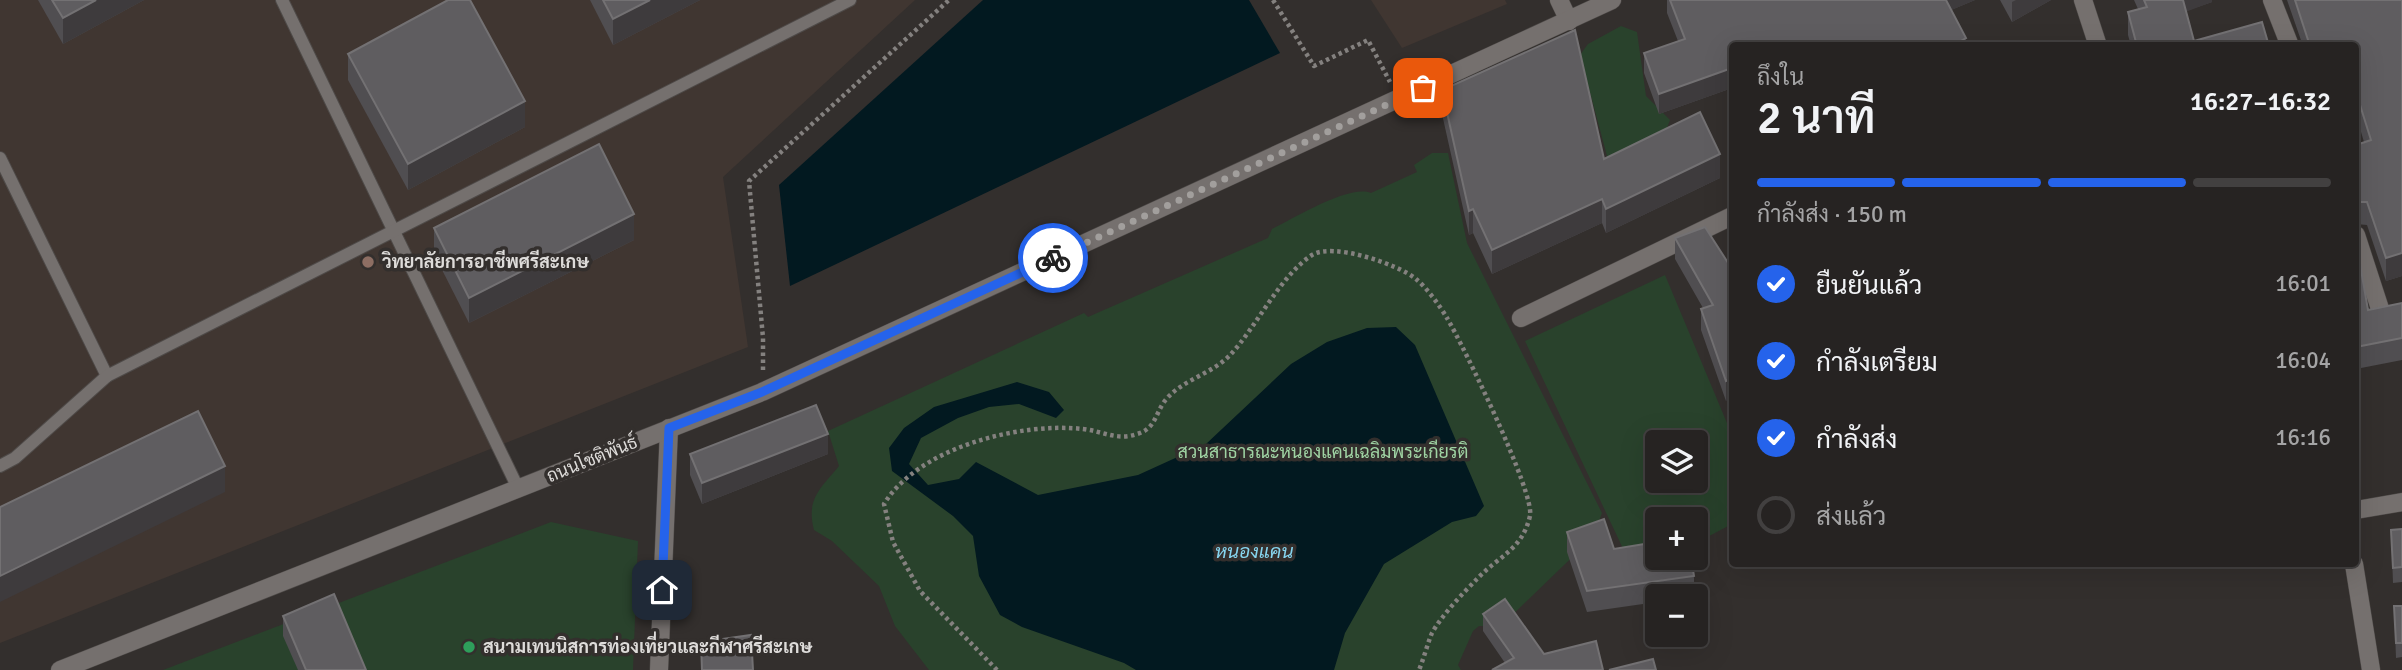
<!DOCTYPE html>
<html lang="th">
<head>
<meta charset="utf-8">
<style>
	:root { --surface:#262322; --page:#322f2f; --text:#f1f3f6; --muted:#a4a4a5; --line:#424040; --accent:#2563eb }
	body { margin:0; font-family:Signika,Sarabun,sans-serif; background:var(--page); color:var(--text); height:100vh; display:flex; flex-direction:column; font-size:26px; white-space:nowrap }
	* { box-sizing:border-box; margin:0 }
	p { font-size:23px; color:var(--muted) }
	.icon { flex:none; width:38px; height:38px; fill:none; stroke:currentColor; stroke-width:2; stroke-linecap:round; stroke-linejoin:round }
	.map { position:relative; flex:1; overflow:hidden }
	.side { position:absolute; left:1729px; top:42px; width:630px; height:525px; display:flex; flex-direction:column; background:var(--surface); border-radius:7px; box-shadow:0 7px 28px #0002,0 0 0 2px var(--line) }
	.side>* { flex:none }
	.buttons { position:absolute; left:1645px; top:430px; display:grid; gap:14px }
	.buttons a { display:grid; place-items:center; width:63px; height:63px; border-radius:7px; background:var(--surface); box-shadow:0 7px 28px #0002,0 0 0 2px var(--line); font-size:35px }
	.pin { position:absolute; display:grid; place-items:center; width:60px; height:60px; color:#fff; margin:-30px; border-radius:14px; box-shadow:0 4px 10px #0006 }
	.courier { position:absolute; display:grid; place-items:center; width:70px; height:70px; margin:-35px; border:5px solid #2563eb; border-radius:50%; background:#fff; color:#222; box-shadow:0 2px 9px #0007 }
	.overview em { font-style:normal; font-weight:600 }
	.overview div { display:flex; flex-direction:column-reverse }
	.overview { display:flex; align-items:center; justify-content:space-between; height:119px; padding:0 28px }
	h1 { font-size:46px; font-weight:600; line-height:52px }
	.bar { display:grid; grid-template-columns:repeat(4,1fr); gap:10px 7px; align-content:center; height:84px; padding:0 28px }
	.bar i { height:9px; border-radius:5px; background:var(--line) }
	.bar .on { background:var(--accent) }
	.bar p { grid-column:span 4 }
	ol { padding:0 28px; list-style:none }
	li { display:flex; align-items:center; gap:21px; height:77px }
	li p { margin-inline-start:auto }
	li .icon { padding:7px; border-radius:50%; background:var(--accent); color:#fff; stroke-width:4 }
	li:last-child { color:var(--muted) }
	li i { width:38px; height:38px; border:4px solid var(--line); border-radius:50% }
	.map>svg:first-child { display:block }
	.built { fill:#403631 }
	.green { fill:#29422c; fill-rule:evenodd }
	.water { fill:#021920 }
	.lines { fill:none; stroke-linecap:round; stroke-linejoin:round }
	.service-casing { stroke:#4e4a48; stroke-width:14 }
	.minor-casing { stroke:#4e4a48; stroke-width:19 }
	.tertiary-casing { stroke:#4e4a48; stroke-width:19 }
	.path { stroke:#84817f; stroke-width:4.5; stroke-dasharray:3.5 3.5; stroke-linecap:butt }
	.service { stroke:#75706e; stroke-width:12 }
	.minor { stroke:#75706e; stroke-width:18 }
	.tertiary { stroke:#75706e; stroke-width:18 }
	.wall { fill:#504e51 }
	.shaded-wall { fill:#3e3b3d }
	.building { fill:#5f5d60; stroke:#737173; stroke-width:2 }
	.done { stroke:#a29f9d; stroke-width:7; stroke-dasharray:0 12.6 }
	.route { stroke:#2563eb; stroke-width:9 }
	.education-dot { fill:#8d6e63; stroke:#332f2d; stroke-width:2.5 }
	.leisure-dot { fill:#2e9e5b; stroke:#332f2d; stroke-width:2.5 }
	.labels { text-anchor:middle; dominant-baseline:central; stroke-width:7; stroke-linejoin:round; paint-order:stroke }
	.poi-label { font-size:18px; font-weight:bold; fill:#dedcda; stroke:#332f2d; text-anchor:start }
	.park-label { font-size:18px; fill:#9fd3a3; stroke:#332f2d }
	.street-label { font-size:18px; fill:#dedcda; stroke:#332f2d }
	.water-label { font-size:19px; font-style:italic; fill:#86d5ef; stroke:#332f2d }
</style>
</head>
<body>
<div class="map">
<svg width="2402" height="670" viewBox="0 0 2402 670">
	<rect width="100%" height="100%" fill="#332f2d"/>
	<g class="built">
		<polygon points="0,0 915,0 723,177 748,347 0,643"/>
		<polygon points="1371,0 1505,0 1507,4 1402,48"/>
	</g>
	<g class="green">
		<polygon points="1621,26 1637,32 1646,96 1670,120 1660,146 1610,167 1580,55 1588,44"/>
		<path d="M1432,153H1448L1467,243L1602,513L1593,537L1501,626H1479L1473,631L1458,665L1461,670H929L895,626L879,586L832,541L814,530C806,499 820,489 839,466L828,431L1084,313L1088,317L1268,238L1272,229C1293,219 1349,184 1371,193L1417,172L1414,165Z"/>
		<path d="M1665,275L1732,435V524L1696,543V520H1657V552L1627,557L1525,341ZM1657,443H1696V481H1657Z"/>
		<polygon points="551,522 638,541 633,670 163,670"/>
	</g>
	<g class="water">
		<polygon points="983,0 1249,0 1280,53 790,286 779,185"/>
		<polygon points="1396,327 1415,345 1484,506 1476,516 1452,522 1384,564 1345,633 1334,670 1136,670 1124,663 1022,627 1000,615 979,576 973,536 953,516 892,471 889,448 904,428 934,407 1017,382 1049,392 1064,410 1056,418 1019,404 989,407 958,418 921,438 909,464 928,485 959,479 976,462 1038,495 1138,475 1206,444 1291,364 1327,342 1367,328"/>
	</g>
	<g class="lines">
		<defs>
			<g id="service">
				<polyline points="282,0 518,488"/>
				<polyline points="0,158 107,376"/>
				<polyline points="0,466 15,458 107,376 850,0"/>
			</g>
			<g id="minor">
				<polyline points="1559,0 1569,21"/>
				<polyline points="2083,0 2098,46"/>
				<polyline points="2272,0 2290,46"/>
				<polyline points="2356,235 2382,315"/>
				<polyline points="1521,318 1732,216"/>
				<polyline points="2356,510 2402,502"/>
				<polyline points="2354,564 2371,670"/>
				<polyline points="659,670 669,428"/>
			</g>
			<polyline id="tertiary" points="60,670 762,392 1612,0"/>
		</defs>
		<use href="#service" class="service-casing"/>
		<use href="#minor" class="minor-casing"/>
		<use href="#tertiary" class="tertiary-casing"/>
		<g class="path">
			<polyline points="1273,0 1314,66 1368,40 1390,82"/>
			<polyline points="763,370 763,338 749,181 949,0"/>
			<path d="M997,670L920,591L893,542L884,504C919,447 1020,422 1083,429C1102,431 1117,441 1137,434C1155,429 1155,415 1164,402C1180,380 1213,374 1231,354C1257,326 1280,276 1312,255C1332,242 1398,264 1416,279C1427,288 1440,306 1447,318C1463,345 1535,493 1530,516C1522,550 1500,555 1478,578C1463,593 1442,615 1432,633C1427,645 1424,658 1419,670"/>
		</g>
		<use href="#service" class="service"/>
		<use href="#minor" class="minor"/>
		<use href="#tertiary" class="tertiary"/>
	</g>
	<g class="wall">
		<polygon points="38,0 144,0 63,44"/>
		<polygon points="590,0 700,0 613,45"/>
		<polygon points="1667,0 1975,0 1951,10 1966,46 1732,46 1732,88 1659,114 1644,73 1644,53 1678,41 1667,13"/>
		<polygon points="2000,0 2051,0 2012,22"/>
		<polygon points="2134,0 2212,0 2212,2 2186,11 2194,41 2269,46 2131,46 2128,35 2128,12 2138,9"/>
		<polygon points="2287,0 2402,0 2402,276 2386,281 2367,225 2356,224 2356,145 2364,142 2356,115 2356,46 2303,46"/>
		<polygon points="348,54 525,127 408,190 348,80"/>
		<polygon points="1442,90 1604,159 1720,178 1606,233 1602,223 1492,274 1473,233 1469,235 1442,114"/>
		<polygon points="434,228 634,240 469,323 434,254"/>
		<polygon points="1675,238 1732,269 1726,401 1701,330 1701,309 1703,308 1675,259"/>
		<polygon points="2356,259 2368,310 2402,303 2402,360 2356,369"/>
		<polygon points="690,454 828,454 702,504 690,475"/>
		<polygon points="2402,529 2402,582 2393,583 2391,530"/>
		<polygon points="1567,532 1614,549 1694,576 1694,596 1657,597 1657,602 1587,612 1567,552"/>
		<polygon points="2394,606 2402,606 2402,657 2396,658"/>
		<polygon points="1483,614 1544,654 1505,663 1483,631"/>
		<polygon points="283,616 366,670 298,670 283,636"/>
	</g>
	<g class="shaded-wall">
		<polygon points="96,0 144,0 63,44 63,18"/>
		<polygon points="650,0 700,0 613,45 613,19"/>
		<polygon points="1942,0 1975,0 1942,14"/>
		<polygon points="2016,0 2051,0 2012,22 2012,2"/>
		<polygon points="2180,0 2212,0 2212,2 2180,14"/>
		<polygon points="1966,38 1966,46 1952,46"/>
		<polygon points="1732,68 1732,88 1659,114 1659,94"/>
		<polygon points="525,101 525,127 408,190 408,164"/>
		<polygon points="1720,154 1720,178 1606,233 1606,209"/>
		<polygon points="1602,199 1602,223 1492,274 1492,250"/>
		<polygon points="1473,209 1473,233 1469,235 1469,211"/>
		<polygon points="634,214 634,240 469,323 469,298"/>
		<polygon points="2402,253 2402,276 2386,281 2386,258"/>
		<polygon points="1732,378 1732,399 1726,401 1726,381"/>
		<polygon points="828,434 828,454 702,504 702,483"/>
		<polygon points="225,466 225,492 0,602 0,576"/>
	</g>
	<g class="building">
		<polygon points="52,0 96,0 63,18"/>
		<polygon points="448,0 470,0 525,101 408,164 348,54"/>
		<polygon points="603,0 650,0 613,19"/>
		<polygon points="1670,0 1946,0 1966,38 1952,46 1732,46 1732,68 1659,94 1644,53 1685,39"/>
		<polygon points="2144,0 2183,0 2194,41 2262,22 2269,46 2137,46 2128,12 2147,7"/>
		<polygon points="2295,0 2402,0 2402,253 2386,258 2367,202 2356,202 2356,145 2371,140 2356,92 2356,46 2310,46"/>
		<polygon points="1575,30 1604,159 1700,112 1720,154 1606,209 1602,199 1492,250 1473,209 1469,211 1442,90"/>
		<polygon points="599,144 634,214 469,298 434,228"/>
		<polygon points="1705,227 1732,269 1732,378 1726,381 1701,309 1713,305 1675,238"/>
		<polygon points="2359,258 2368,310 2402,303 2402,338 2356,347 2356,259"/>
		<polygon points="816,405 828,434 702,483 690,454"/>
		<polygon points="198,411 225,466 0,576 0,507"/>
		<polygon points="1604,519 1614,549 1657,542 1657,558 1691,558 1694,576 1587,591 1567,532"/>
		<polygon points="2402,529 2402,567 2393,568 2391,530"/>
		<polygon points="334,594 366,670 306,670 283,616"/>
		<polygon points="1505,599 1544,654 1596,641 1603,670 1492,670 1514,658 1483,614"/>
		<polygon points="2394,606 2402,606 2402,643 2396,643"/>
		<polygon points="751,635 753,670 702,670 701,642"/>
		<polygon points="1653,659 1656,670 1609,670"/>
	</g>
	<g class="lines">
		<polyline class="done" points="1053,258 1423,88"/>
		<polyline class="route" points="662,590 669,428 762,392 1053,258"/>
	</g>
	<circle class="education-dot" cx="368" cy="262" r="7"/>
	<circle class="leisure-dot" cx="469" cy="647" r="7"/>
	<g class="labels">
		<g class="poi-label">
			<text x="382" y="262">วิทยาลัยการอาชีพศรีสะเกษ</text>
			<text x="483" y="647">สนามเทนนิสการท่องเที่ยวและกีฬาศรีสะเกษ</text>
		</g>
		<g class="park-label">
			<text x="1323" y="452">สวนสาธารณะหนองแคนเฉลิมพระเกียรติ</text>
		</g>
		<g class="street-label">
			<text transform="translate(592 459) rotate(-22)">ถนนโชติพันธ์</text>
		</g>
		<g class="water-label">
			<text x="1254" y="552">หนองแคน</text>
		</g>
	</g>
</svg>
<div class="buttons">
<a><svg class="icon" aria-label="layers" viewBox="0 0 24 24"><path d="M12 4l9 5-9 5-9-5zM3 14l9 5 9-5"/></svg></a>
<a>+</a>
<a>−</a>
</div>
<div class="pin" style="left:1423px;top:88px;background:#ea580c"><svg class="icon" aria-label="bag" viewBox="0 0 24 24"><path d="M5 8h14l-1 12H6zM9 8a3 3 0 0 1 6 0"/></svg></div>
<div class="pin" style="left:662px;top:590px;background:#1f2937"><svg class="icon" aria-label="home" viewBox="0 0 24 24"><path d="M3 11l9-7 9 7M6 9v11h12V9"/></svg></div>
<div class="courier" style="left:1053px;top:258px"><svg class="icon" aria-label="bike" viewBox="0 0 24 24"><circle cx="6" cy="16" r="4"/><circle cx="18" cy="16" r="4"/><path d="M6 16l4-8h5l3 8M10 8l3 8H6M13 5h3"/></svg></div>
<section class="side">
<div class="overview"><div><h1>2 นาที</h1><p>ถึงใน</p></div><em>16:27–16:32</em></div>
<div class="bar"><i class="on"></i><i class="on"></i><i class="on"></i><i></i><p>กำลังส่ง · 150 m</p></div>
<ol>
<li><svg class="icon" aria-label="check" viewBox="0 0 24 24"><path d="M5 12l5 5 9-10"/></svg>ยืนยันแล้ว<p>16:01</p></li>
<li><svg class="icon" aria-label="check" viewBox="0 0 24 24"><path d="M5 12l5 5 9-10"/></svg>กำลังเตรียม<p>16:04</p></li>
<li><svg class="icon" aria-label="check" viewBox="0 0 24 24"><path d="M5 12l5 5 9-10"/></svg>กำลังส่ง<p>16:16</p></li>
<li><i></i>ส่งแล้ว</li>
</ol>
</section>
</div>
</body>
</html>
